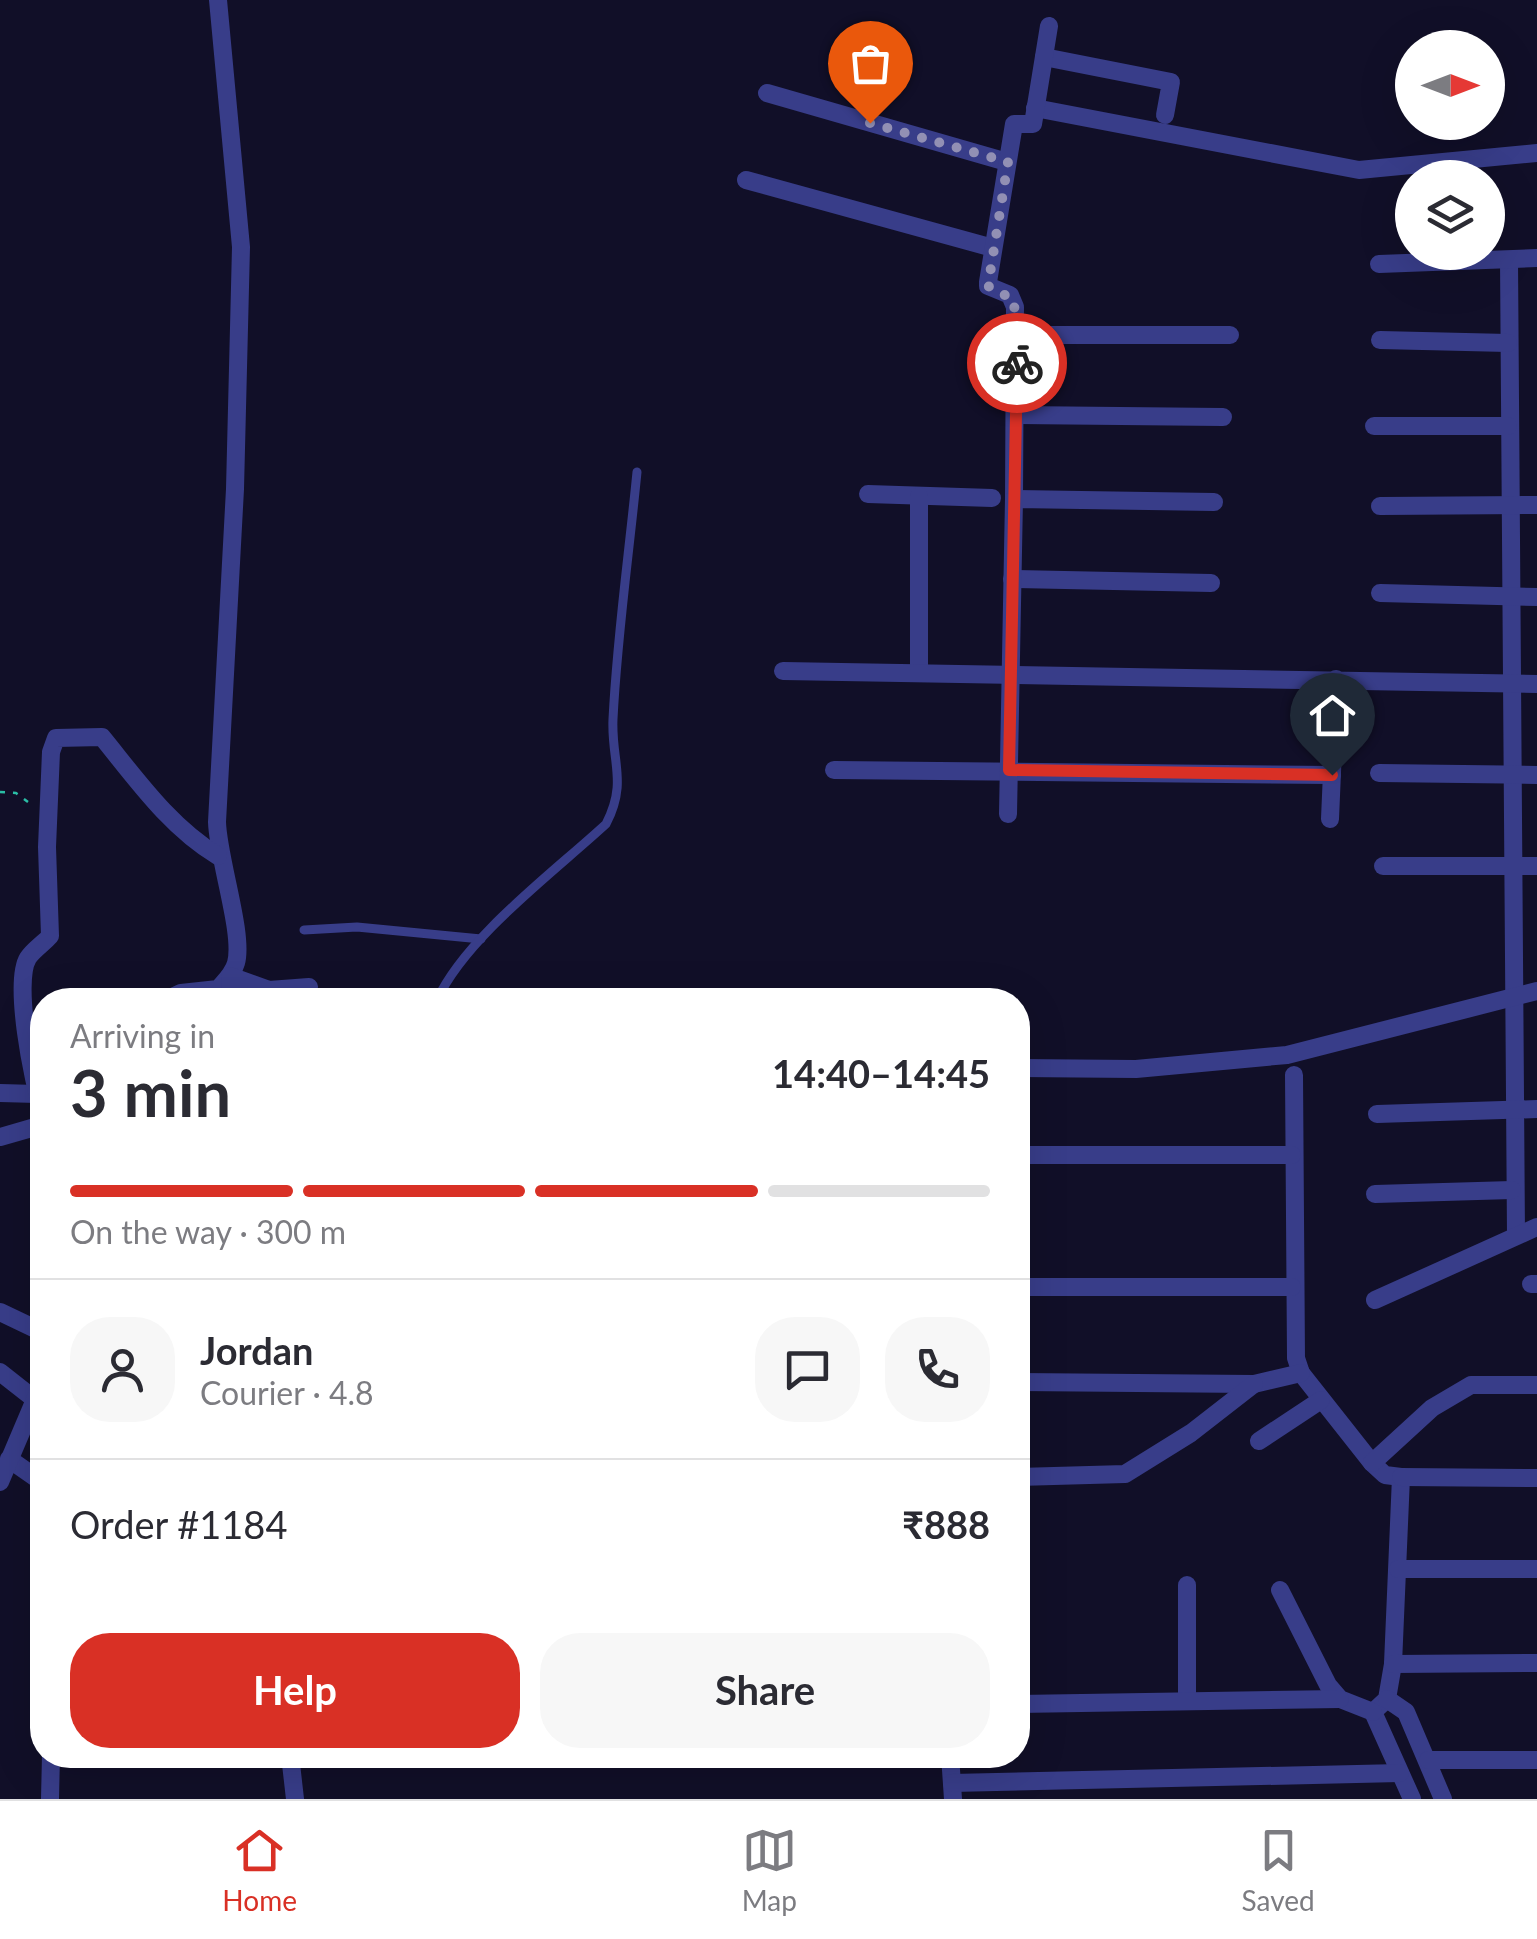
<!DOCTYPE html>
<html lang="en">
<head>
<meta charset="utf-8">
<style>
	:root { --surface:#fff; --page:#f7f7f7; --text:#2b2b33; --muted:#7c7c81; --line:#e1e1e2; --accent:#d93025 }
	body { margin:0; font-family:Lato,sans-serif; background:var(--page); color:var(--text); height:100vh; display:flex; flex-direction:column; font-size:38px; white-space:nowrap }
	* { box-sizing:border-box; margin:0 }
	p { font-size:32px; color:var(--muted) }
	.icon { flex:none; width:55px; height:55px; fill:none; stroke:currentColor; stroke-width:2; stroke-linecap:round; stroke-linejoin:round }
	.map { position:relative; flex:1; overflow:hidden }
	.sheet { position:absolute; left:30px; top:988px; width:1000px; height:780px; display:flex; flex-direction:column; background:var(--surface); border-radius:40px; box-shadow:0 10px 40px #0002 }
	.sheet>* { flex:none }
	.needle { width:65px; rotate:90deg }
	.fabs { position:absolute; left:1395px; top:30px; display:grid; gap:20px }
	.fabs a { display:grid; place-items:center; width:110px; height:110px; border-radius:50%; background:var(--surface); box-shadow:0 10px 40px #0002; font-size:50px }
	.pin { position:absolute; display:grid; place-items:center; width:85px; height:85px; color:#fff; margin:-102px -42px; border-radius:50% 50% 50% 0; rotate:-45deg; box-shadow:0 0 10px #0007 }
	.pin .icon { rotate:45deg }
	.courier { position:absolute; display:grid; place-items:center; width:100px; height:100px; margin:-50px; border:8px solid #d93025; border-radius:50%; background:#fff; color:#222; box-shadow:0 2px 12px #0007 }
	.headline em { font-style:normal; font-weight:700 }
	.headline div { display:flex; flex-direction:column-reverse }
	.headline { display:flex; align-items:center; justify-content:space-between; height:170px; padding:0 40px }
	h1 { font-size:65px; font-weight:700; line-height:75px }
	.bar { display:grid; grid-template-columns:repeat(4,1fr); gap:15px 10px; align-content:center; height:120px; padding:0 40px }
	.bar i { height:12px; border-radius:8px; background:var(--line) }
	.bar .on { background:var(--accent) }
	.bar p { grid-column:span 4 }
	.line { display:flex; align-items:center; gap:25px; padding:0 40px; border-top:2px solid var(--line) }
	.line div { flex:1 }
	.round { display:grid; place-items:center; flex:none; width:105px; height:105px; border-radius:40px; background:var(--page) }
	.action { display:flex; gap:20px; margin-top:auto; padding:20px 40px }
	.action a { flex:1; height:115px; border-radius:40px; background:var(--accent); color:#fff; font-size:40px; font-weight:700; line-height:115px; text-align:center }
	.action a+a { background:var(--page); color:var(--text) }
	.menu { display:flex; justify-content:space-around; align-items:center; height:140px; border-top:2px solid var(--line); background:var(--surface); font-size:28px; color:var(--muted) }
	.menu a { display:grid; justify-items:center; gap:5px }
	.menu .on { color:var(--accent) }
	.map>svg:first-child { display:block }
	.lines { fill:none; stroke-linecap:round; stroke-linejoin:round }
	.path { stroke:#2bbea6; stroke-width:2.5; stroke-dasharray:5 8; stroke-linecap:butt }
	.lane { stroke:#383d89; stroke-width:9 }
	.street { stroke:#383d89; stroke-width:18 }
	.done { stroke:#9290b4; stroke-width:10; stroke-dasharray:0 18 }
	.route { stroke:#d93025; stroke-width:12 }
</style>
</head>
<body>
<div class="map">
<svg width="1537" height="1799" viewBox="0 0 1537 1799">
	<rect width="100%" height="100%" fill="#110f28"/>
	<g class="lines">
		<polyline class="path" points="0,792 16,793 32,805"/>
		<g class="lane">
			<polyline points="304,930 357,927 481,939"/>
			<path d="M437,1000C466,937 554,872 606,824C628,782 611,761 613,719C617,637 629,554 637,472"/>
		</g>
		<g class="street">
			<polyline points="1044,57 1171,82 1165,115"/>
			<polyline points="767,93 1007,162"/>
			<polyline points="1035,108 1359,170 1537,153"/>
			<polyline points="746,180 993,248"/>
			<polyline points="1509,260 1516,1235"/>
			<polyline points="1379,264 1537,258"/>
			<polyline points="1018,335 1230,335"/>
			<polyline points="1380,340 1508,343"/>
			<polyline points="1017,415 1223,417"/>
			<polyline points="1374,426 1508,426"/>
			<polyline points="868,494 992,498"/>
			<polyline points="919,496 919,671"/>
			<polyline points="1014,499 1015,307 1010,295 988,286 988,282 1014,124 1033,124 1049,26"/>
			<polyline points="1380,506 1537,505"/>
			<polyline points="1012,579 1211,583"/>
			<polyline points="1380,593 1537,597"/>
			<polyline points="783,671 1537,684"/>
			<polyline points="834,770 1332,775"/>
			<polyline points="1379,773 1537,775"/>
			<polyline points="1008,814 1014,499 1214,502"/>
			<polyline points="1330,819 1336,679"/>
			<polyline points="1383,866 1537,866"/>
			<path d="M166,1000L181,993L218,989C225,981 233,974 236,963C244,934 218,859 217,822L235,489L241,247L218,0"/>
			<polyline points="231,1000 230,976 269,990 309,987"/>
			<polyline points="1018,1068 1136,1069 1287,1055 1537,991"/>
			<polyline points="1294,1075 1296,1358 1301,1373 1372,1463 1385,1475 1401,1477 1393,1664 1387,1699 1373,1712 1412,1799"/>
			<polyline points="0,1093 37,1094"/>
			<path d="M42,1110C33,1082 13,982 28,958C33,950 44,943 50,936L47,847L51,752L56,738L102,737C137,780 170,827 218,856"/>
			<polyline points="1377,1114 1537,1109"/>
			<polyline points="0,1137 42,1125"/>
			<polyline points="1018,1155 1292,1155"/>
			<polyline points="1375,1194 1512,1190"/>
			<polyline points="1531,1284 1537,1284"/>
			<polyline points="1018,1287 1292,1287"/>
			<polyline points="1375,1300 1537,1227"/>
			<polyline points="0,1312 42,1332"/>
			<polyline points="0,1372 33,1398 41,1398"/>
			<polyline points="1018,1382 1254,1384 1301,1373"/>
			<polyline points="1259,1441 1321,1400"/>
			<polyline points="9,1459 42,1482"/>
			<polyline points="1372,1463 1432,1408 1471,1385 1537,1385"/>
			<polyline points="1018,1477 1125,1474 1191,1433 1254,1384"/>
			<polyline points="1401,1477 1537,1478"/>
			<polyline points="0,1482 42,1383"/>
			<polyline points="1398,1569 1537,1569"/>
			<polyline points="1187,1585 1187,1701"/>
			<polyline points="1280,1590 1328,1685 1340,1699 1373,1712"/>
			<polyline points="1393,1664 1537,1663"/>
			<polyline points="1387,1699 1406,1712 1443,1799"/>
			<polyline points="1018,1704 1340,1699"/>
			<polyline points="290,1755 295,1799"/>
			<polyline points="950,1755 953,1799"/>
			<polyline points="1428,1760 1537,1760"/>
			<polyline points="952,1783 1400,1773"/>
			<polyline points="50,1799 51,1755"/>
		</g>
	</g>
	<g class="lines">
		<polyline class="done" points="870,123 1008,162 988,286 1014,300 1017,363"/>
		<polyline class="route" points="1017,363 1009,770 1332,775"/>
	</g>
</svg>
<div class="fabs">
<a><svg class="needle" viewBox="-14 -14 28 28"><path d="M0-13l5 13h-10z" fill="#e53935"/><path d="M0 13l5-13h-10z" fill="#7c7c81"/></svg></a>
<a><svg class="icon" aria-label="layers" viewBox="0 0 24 24"><path d="M12 4l9 5-9 5-9-5zM3 14l9 5 9-5"/></svg></a>
</div>
<div class="pin" style="left:870px;top:123px;background:#ea580c"><svg class="icon" aria-label="bag" viewBox="0 0 24 24"><path d="M5 8h14l-1 12H6zM9 8a3 3 0 0 1 6 0"/></svg></div>
<div class="pin" style="left:1332px;top:775px;background:#1f2937"><svg class="icon" aria-label="home" viewBox="0 0 24 24"><path d="M3 11l9-7 9 7M6 9v11h12V9"/></svg></div>
<div class="courier" style="left:1017px;top:363px"><svg class="icon" aria-label="bike" viewBox="0 0 24 24"><circle cx="6" cy="16" r="4"/><circle cx="18" cy="16" r="4"/><path d="M6 16l4-8h5l3 8M10 8l3 8H6M13 5h3"/></svg></div>
<section class="sheet">
<div class="headline"><div><h1>3 min</h1><p>Arriving in</p></div><em>14:40–14:45</em></div>
<div class="bar"><i class="on"></i><i class="on"></i><i class="on"></i><i></i><p>On the way · 300 m</p></div>
<div class="line" style="height:180px"><a class="round"><svg class="icon" aria-label="person" viewBox="0 0 24 24"><circle cx="12" cy="8" r="4"/><path d="M4 21q1-7 8-7t8 7"/></svg></a><div><b>Jordan</b><p>Courier · 4.8</p></div><a class="round"><svg class="icon" aria-label="chat" viewBox="0 0 24 24"><path d="M4 5h16v11H9l-5 4z"/></svg></a><a class="round"><svg class="icon" aria-label="phone" viewBox="0 0 24 24"><path d="M5 4h4l2 5-3 2q2 4 5 5l2-3 5 2v4C11 20 4 13 5 4z"/></svg></a></div>
<div class="line" style="height:130px"><div>Order #1184</div><b>₹888</b></div>
<div class="action"><a>Help</a><a>Share</a></div>
</section>
</div>
<nav class="menu">
<a class="on"><svg class="icon" aria-label="home" viewBox="0 0 24 24"><path d="M3 11l9-7 9 7M6 9v11h12V9"/></svg>Home</a>
<a><svg class="icon" aria-label="map" viewBox="0 0 24 24"><path d="M3 6l6-2 6 2 6-2v14l-6 2-6-2-6 2zM9 4v14M15 6v14"/></svg>Map</a>
<a><svg class="icon" aria-label="saved" viewBox="0 0 24 24"><path d="M7 4h10v16l-5-4-5 4z"/></svg>Saved</a>
</nav>
</body>
</html>
